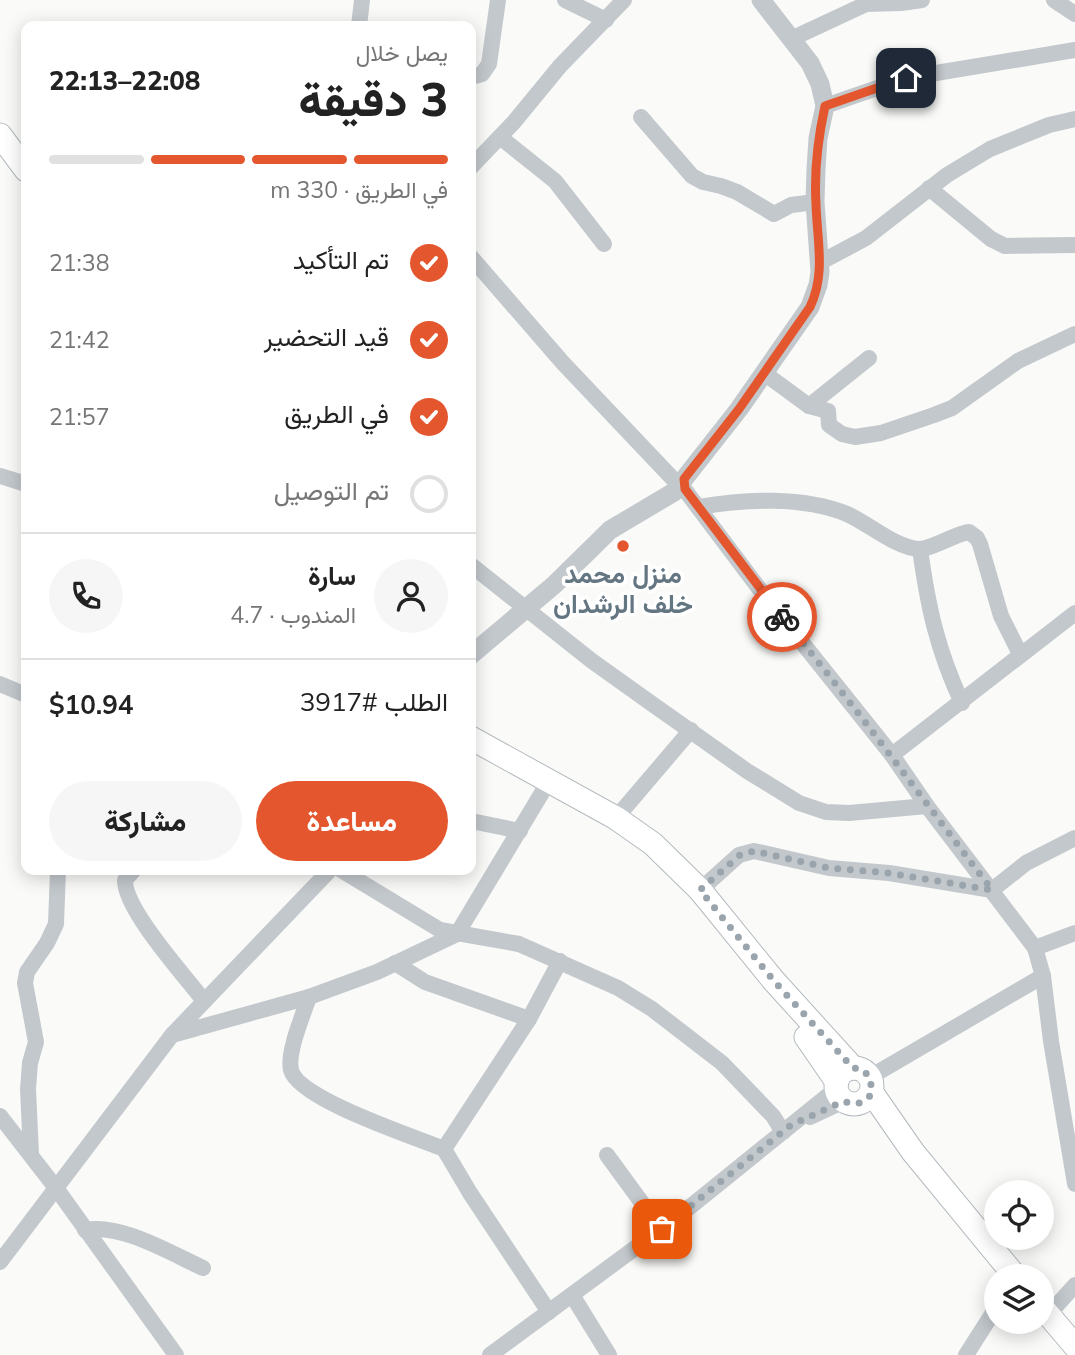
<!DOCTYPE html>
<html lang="ar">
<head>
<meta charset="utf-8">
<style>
	:root { --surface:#fff; --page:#f6f6f6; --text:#222; --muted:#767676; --line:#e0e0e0; --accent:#e4572e }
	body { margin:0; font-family:Mulish,Vazirmatn,sans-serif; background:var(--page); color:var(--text); direction:rtl; height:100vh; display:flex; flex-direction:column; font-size:26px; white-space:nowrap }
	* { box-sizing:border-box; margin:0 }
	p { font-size:23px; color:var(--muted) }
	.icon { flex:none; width:38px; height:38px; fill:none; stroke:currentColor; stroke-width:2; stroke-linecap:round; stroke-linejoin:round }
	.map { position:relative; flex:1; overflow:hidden; direction:ltr }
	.sheet { position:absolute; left:21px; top:21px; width:455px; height:854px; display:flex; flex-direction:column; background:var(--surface); border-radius:14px; box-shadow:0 4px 18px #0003; direction:rtl }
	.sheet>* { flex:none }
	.fabs { position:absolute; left:984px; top:1180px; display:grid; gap:14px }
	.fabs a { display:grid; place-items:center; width:70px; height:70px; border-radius:50%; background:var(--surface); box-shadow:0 4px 18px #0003; font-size:35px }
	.pin { position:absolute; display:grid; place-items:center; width:60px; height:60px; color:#fff; margin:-30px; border-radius:14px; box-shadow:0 4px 10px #0006 }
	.courier { position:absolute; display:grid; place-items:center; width:70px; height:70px; margin:-35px; border:5px solid #e4572e; border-radius:50%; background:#fff; color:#222; box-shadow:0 2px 9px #0007 }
	.summary em { font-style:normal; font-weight:800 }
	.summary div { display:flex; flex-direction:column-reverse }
	.summary { display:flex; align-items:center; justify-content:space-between; height:119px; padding:0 28px }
	h1 { font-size:46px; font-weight:800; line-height:52px }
	.bar { display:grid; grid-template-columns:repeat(4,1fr); gap:10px 7px; align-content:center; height:84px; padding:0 28px }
	.bar i { height:9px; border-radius:5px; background:var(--line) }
	.bar .on { background:var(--accent) }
	.bar p { grid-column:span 4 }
	.line { display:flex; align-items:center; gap:18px; padding:0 28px; border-top:2px solid var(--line) }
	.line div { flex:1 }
	.round { display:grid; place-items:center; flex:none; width:74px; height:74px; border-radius:37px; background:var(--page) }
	ol { padding:0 28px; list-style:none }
	li { display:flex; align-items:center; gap:21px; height:77px }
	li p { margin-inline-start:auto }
	li .icon { padding:7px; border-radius:50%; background:var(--accent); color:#fff; stroke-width:4 }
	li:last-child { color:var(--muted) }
	li i { width:38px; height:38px; border:4px solid var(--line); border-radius:50% }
	.primary-button { display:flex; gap:14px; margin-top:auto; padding:14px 28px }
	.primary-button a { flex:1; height:80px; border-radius:42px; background:var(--accent); color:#fff; font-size:28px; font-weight:800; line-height:80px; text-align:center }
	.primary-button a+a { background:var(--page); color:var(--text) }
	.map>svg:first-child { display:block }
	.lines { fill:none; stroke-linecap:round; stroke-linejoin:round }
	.secondary-casing { stroke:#b3babf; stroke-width:25 }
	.minor { stroke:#c3c8cc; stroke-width:16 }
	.tertiary { stroke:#c3c8cc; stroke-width:19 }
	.secondary { stroke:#fff; stroke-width:23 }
	.done { stroke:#99a4ac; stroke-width:7; stroke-dasharray:0 12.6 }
	.route { stroke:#e4572e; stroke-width:9 }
	.poi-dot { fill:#e4572e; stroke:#fff; stroke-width:2.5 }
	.labels { text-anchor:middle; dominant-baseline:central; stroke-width:7; stroke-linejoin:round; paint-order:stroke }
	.poi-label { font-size:26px; font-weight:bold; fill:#657683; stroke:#fff }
</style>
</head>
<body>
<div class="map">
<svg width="1075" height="1355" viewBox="0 0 1075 1355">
	<rect width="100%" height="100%" fill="#fafaf8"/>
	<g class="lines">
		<defs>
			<g id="secondary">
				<polyline points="0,135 26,170"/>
				<polyline points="471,738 616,818 653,844 700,890 774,981 853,1068"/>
				<polyline points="806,1037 837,1082"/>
				<circle cx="854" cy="1086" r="18"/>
				<polyline points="872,1093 913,1152 1015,1276"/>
				<polyline points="1041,1306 1075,1346"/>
			</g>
		</defs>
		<use href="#secondary" class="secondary-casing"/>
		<g class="minor">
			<polyline points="565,0 606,20"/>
			<polyline points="1054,0 1075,14"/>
			<polyline points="359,26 362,0"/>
			<polyline points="791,39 866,4 901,3 922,0"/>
			<polyline points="471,77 482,74 489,64 498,0"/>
			<polyline points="825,106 906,78 1075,50"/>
			<polyline points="641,117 692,176 703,182 721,186 737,192 774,214 791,205 815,202"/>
			<polyline points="500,137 555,181 604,244"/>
			<polyline points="471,167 514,122 560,66 624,0"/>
			<polyline points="929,188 991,239 1005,246 1075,245"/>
			<polyline points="471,257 563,363 673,479"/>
			<polyline points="819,263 866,238 947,175 990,149 1049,125 1075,119"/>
			<polyline points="764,373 809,406 828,411 829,425 842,434 855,437 881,433 934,415 952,408 1018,361 1075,334"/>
			<polyline points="809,406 869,358"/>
			<polyline points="0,476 26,484"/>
			<polyline points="685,490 764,595 892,755 927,806 1035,948 1043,976 1051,1041 1075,1184"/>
			<path d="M699,507C744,499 803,496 847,514C868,523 896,548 919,549C933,549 954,534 969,532L977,538L980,544L1001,616L1020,654"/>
			<path d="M920,549C928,607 937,649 962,703"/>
			<polyline points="471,565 592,661 648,701 747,771 799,803 826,812 849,813 927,806"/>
			<polyline points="0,684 26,695"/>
			<polyline points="892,755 1075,613"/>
			<polyline points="616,818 691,730"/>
			<polyline points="471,821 520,831"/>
			<path d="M134,870L125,880C124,909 185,976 204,1001"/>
			<polyline points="341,870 440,930 519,944 618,988 652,1009 722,1063 773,1116 783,1132"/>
			<polyline points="700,890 739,855 754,851 829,868 889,873 992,890 1026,863 1075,838"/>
			<polyline points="1035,948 1075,933"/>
			<polyline points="395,963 425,982 529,1019"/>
			<path d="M309,997C303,1015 287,1052 291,1070C298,1099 415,1137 444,1149"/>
			<polyline points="172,1035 330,870"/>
			<polyline points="870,1077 1043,976"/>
			<polyline points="0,1116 56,1188 176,1355"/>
			<polyline points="810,1117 844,1101"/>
			<polyline points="31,1154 28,1089 30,1063 36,1042 25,983 27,972 47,943 56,924 58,870"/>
			<polyline points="607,1155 661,1229"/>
			<path d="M85,1230C121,1223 170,1253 203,1268"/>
			<polyline points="0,1262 172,1035 309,997 377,972 457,934 543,791"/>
			<polyline points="572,1295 609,1355"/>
			<polyline points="549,1312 470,1193 444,1149 529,1019 560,961"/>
			<polyline points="1049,1314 1075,1285"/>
			<polyline points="490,1355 680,1215 836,1089"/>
			<polyline points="966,1355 996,1308"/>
		</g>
		<g class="tertiary">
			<polyline points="684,479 739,409 810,307 818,285 820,272 815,202 816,169 818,138 825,106 820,84 810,63 761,0"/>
			<polyline points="471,655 554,585 610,530 674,492"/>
		</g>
		<use href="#secondary" class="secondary"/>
	</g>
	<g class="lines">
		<path class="done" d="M662,1229L791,1125L844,1101C855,1106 864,1104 872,1093L870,1077L861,1069L853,1068L774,981L700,890L740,855L754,851L829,868L889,873L992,890C922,798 855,706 782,617"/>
		<path class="route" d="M782,617L685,489L684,479L739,409L810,307C826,274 817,240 816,204C814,171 818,138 825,106L906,78"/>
	</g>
	<circle class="poi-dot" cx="623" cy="546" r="7"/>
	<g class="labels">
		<g class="poi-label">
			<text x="623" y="573">منزل محمد<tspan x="623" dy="30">خلف الرشدان</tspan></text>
		</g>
	</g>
</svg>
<div class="fabs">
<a><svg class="icon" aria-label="locate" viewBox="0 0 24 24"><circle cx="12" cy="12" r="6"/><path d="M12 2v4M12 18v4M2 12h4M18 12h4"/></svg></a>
<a><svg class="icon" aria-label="layers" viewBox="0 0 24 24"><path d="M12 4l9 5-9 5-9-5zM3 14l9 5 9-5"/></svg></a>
</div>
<div class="pin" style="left:662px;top:1229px;background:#ea580c"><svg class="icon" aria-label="bag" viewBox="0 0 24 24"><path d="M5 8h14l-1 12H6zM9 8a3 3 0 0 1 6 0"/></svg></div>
<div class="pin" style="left:906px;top:78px;background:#1f2937"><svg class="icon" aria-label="home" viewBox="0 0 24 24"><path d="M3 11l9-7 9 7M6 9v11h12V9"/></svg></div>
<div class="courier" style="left:782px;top:617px"><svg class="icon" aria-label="bike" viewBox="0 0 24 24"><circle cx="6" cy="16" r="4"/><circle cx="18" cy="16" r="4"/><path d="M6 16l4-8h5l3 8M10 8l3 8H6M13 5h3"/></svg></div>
<section class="sheet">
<div class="summary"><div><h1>3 دقيقة</h1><p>يصل خلال</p></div><em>22:08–22:13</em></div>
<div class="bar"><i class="on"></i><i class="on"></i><i class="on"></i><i></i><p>في الطريق · 330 m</p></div>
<ol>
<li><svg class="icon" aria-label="check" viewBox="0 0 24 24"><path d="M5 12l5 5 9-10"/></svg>تم التأكيد<p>21:38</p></li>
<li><svg class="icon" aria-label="check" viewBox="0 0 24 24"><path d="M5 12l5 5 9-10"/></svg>قيد التحضير<p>21:42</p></li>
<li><svg class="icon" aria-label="check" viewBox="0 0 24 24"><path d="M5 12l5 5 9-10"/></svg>في الطريق<p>21:57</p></li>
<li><i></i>تم التوصيل</li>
</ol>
<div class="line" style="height:126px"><a class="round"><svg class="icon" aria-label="person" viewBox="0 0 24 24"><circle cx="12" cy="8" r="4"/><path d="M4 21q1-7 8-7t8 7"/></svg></a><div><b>سارة</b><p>المندوب · 4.7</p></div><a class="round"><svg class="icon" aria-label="phone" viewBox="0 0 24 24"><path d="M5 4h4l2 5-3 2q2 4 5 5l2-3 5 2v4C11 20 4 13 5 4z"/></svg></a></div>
<div class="line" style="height:91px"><div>الطلب #3917</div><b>$10.94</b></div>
<div class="primary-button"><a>مساعدة</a><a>مشاركة</a></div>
</section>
</div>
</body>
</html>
